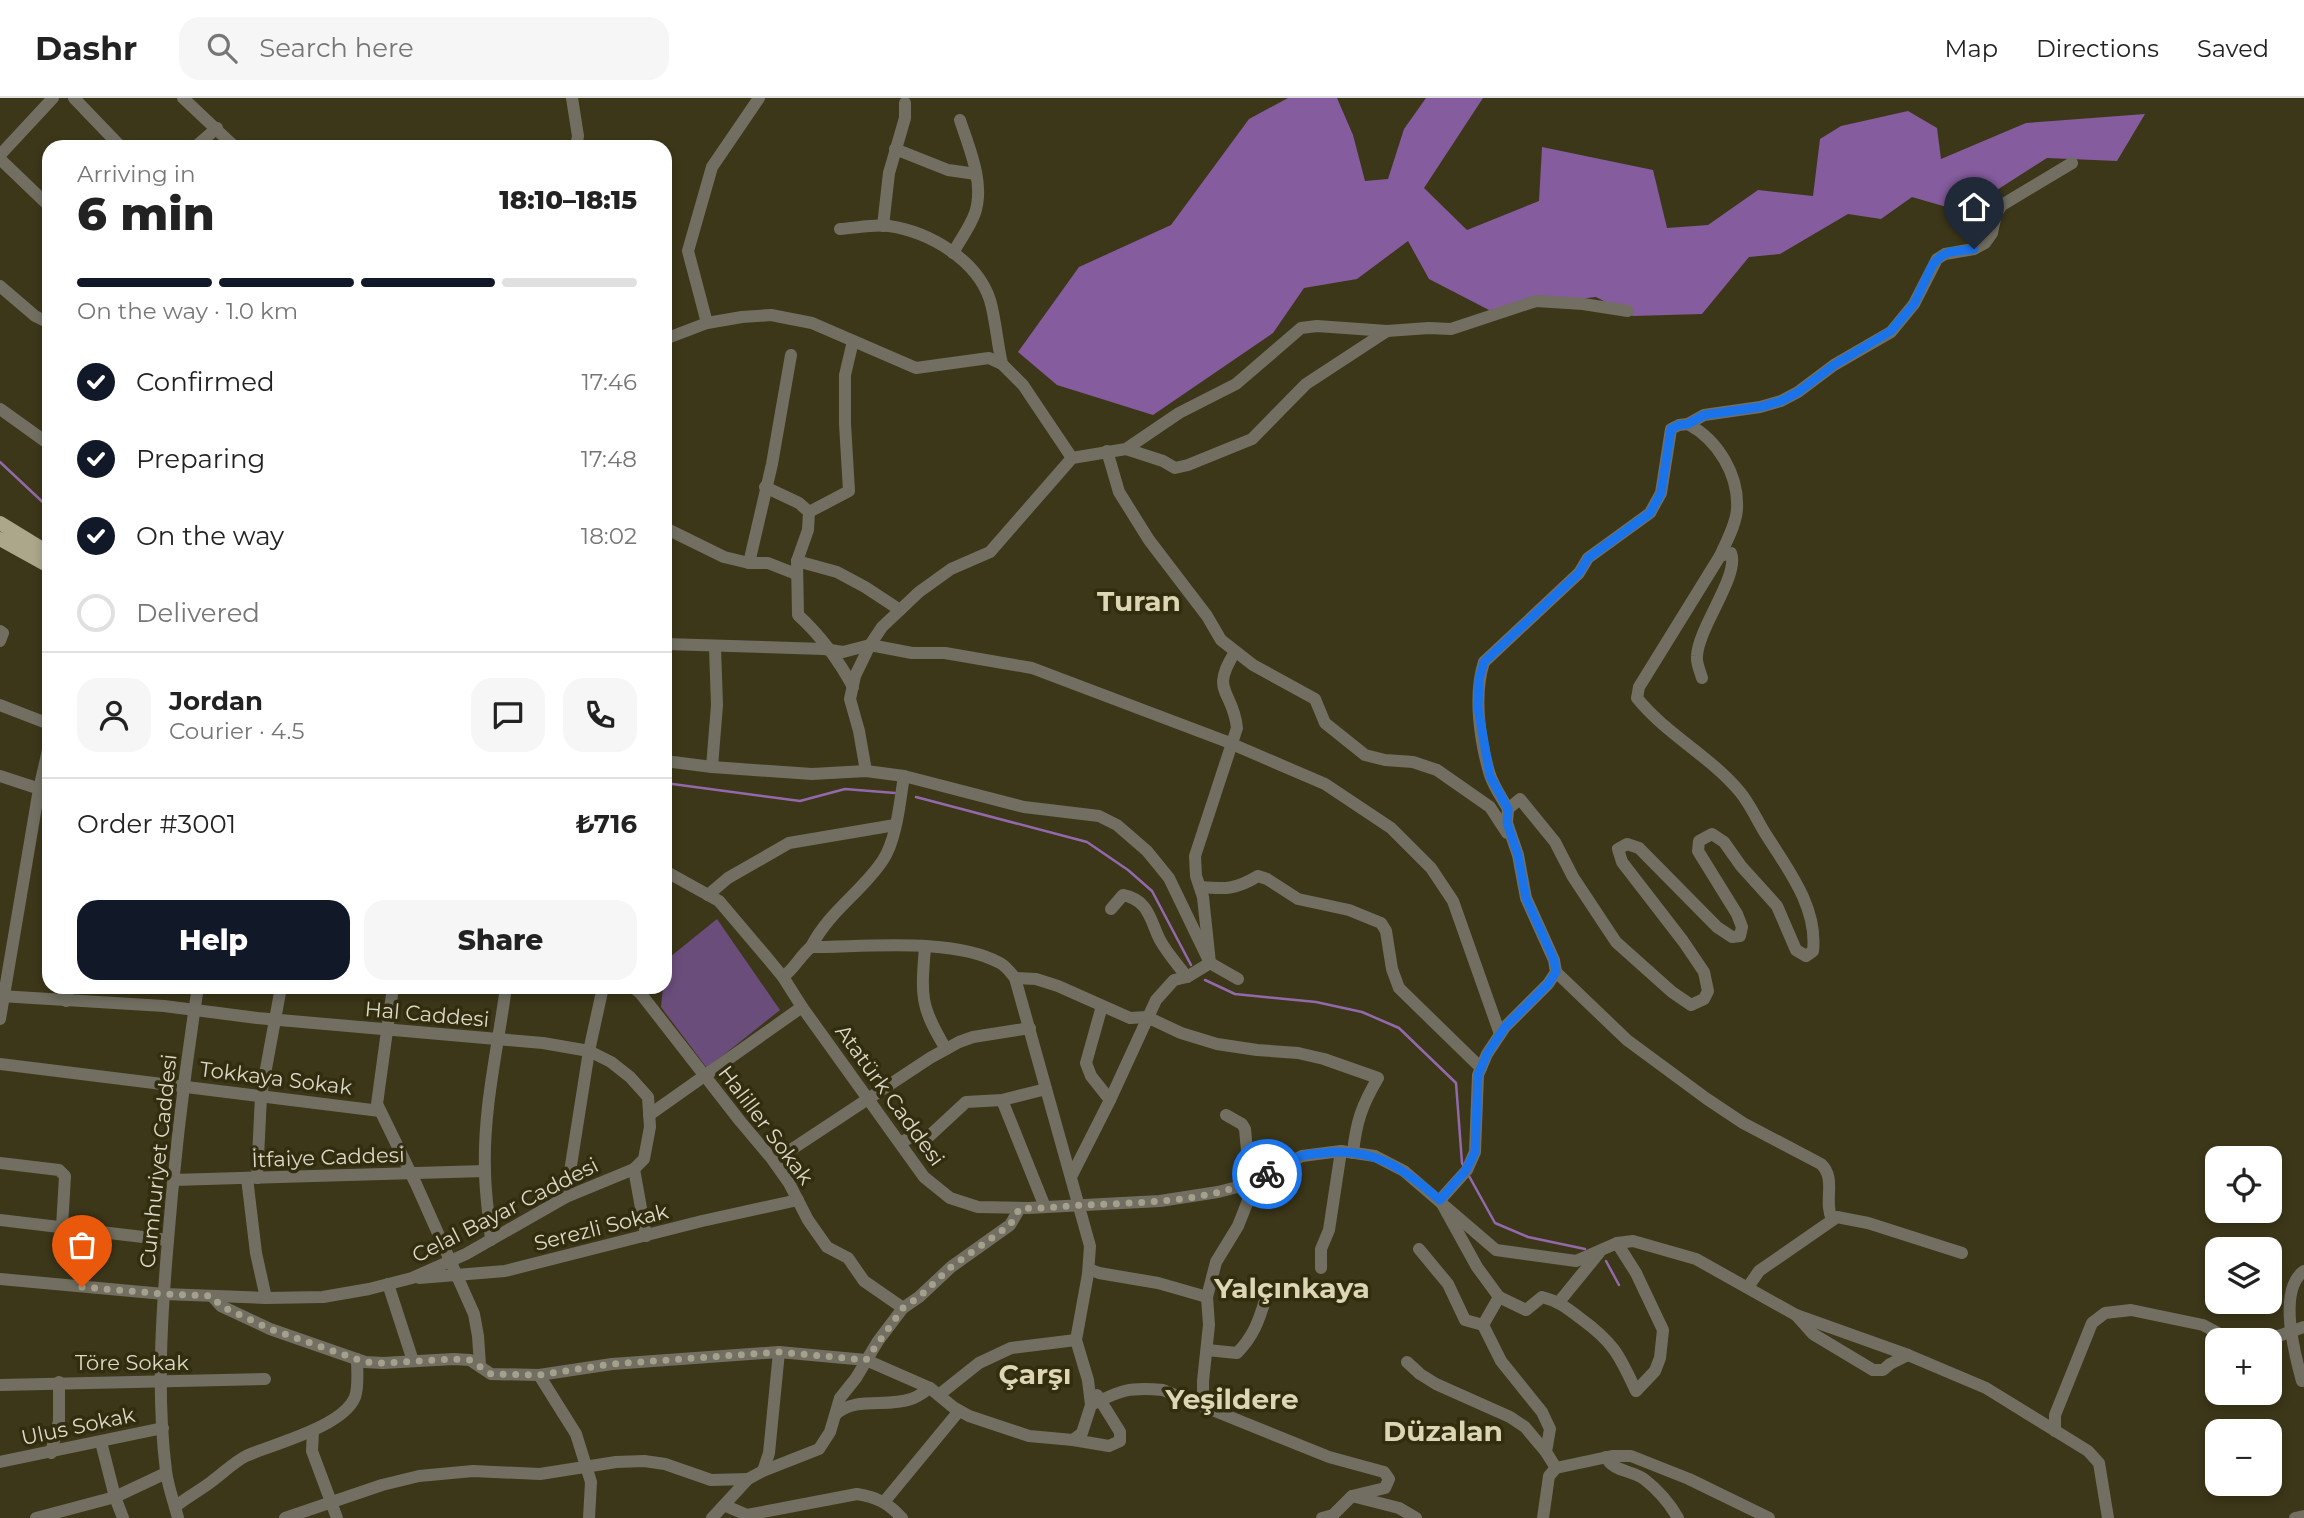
<!DOCTYPE html>
<html lang="en">
<head>
<meta charset="utf-8">
<style>
	:root { --surface:#fff; --page:#f6f6f6; --text:#222; --muted:#767676; --line:#e0e0e0; --accent:#111827 }
	body { margin:0; font-family:Montserrat,sans-serif; background:var(--page); color:var(--text); height:100vh; display:flex; flex-direction:column; font-size:26px; white-space:nowrap }
	* { box-sizing:border-box; margin:0 }
	p { font-size:23px; color:var(--muted) }
	.icon { flex:none; width:38px; height:38px; fill:none; stroke:currentColor; stroke-width:2; stroke-linecap:round; stroke-linejoin:round }
	.map { position:relative; flex:1; overflow:hidden }
	.drawer { position:absolute; left:42px; top:42px; width:630px; height:854px; display:flex; flex-direction:column; background:var(--surface); border-radius:21px; box-shadow:0 4px 10px #0003 }
	.drawer>* { flex:none }
	.tools { position:absolute; left:2205px; top:1048px; display:grid; gap:14px }
	.tools a { display:grid; place-items:center; width:77px; height:77px; border-radius:14px; background:var(--surface); box-shadow:0 4px 10px #0003; font-size:35px }
	.pin { position:absolute; display:grid; place-items:center; width:60px; height:60px; color:#fff; margin:-72px -30px; border-radius:50% 50% 50% 0; rotate:-45deg; box-shadow:0 0 7px #0007 }
	.pin .icon { rotate:45deg }
	.courier { position:absolute; display:grid; place-items:center; width:70px; height:70px; margin:-35px; border:5px solid #1a73e8; border-radius:50%; background:#fff; color:#222; box-shadow:0 2px 9px #0007 }
	.head em { font-style:normal; font-weight:800 }
	.head div { display:flex; flex-direction:column-reverse }
	.head { display:flex; align-items:center; justify-content:space-between; height:119px; padding:0 35px }
	h1 { font-size:46px; font-weight:800; line-height:52px }
	.bar { display:grid; grid-template-columns:repeat(4,1fr); gap:10px 7px; align-content:center; height:84px; padding:0 35px }
	.bar i { height:9px; border-radius:5px; background:var(--line) }
	.bar .selected { background:var(--accent) }
	.bar p { grid-column:span 4 }
	.line { display:flex; align-items:center; gap:18px; padding:0 35px; border-top:2px solid var(--line) }
	.line div { flex:1 }
	.round { display:grid; place-items:center; flex:none; width:74px; height:74px; border-radius:21px; background:var(--page) }
	ol { padding:0 35px; list-style:none }
	li { display:flex; align-items:center; gap:21px; height:77px }
	li p { margin-inline-start:auto }
	li .icon { padding:7px; border-radius:50%; background:var(--accent); color:#fff; stroke-width:4 }
	li:last-child { color:var(--muted) }
	li i { width:38px; height:38px; border:4px solid var(--line); border-radius:50% }
	.primary-button { display:flex; gap:14px; margin-top:auto; padding:14px 35px }
	.primary-button a { flex:1; height:80px; border-radius:21px; background:var(--accent); color:#fff; font-size:28px; font-weight:800; line-height:80px; text-align:center }
	.primary-button a+a { background:var(--page); color:var(--text) }
	header { display:flex; align-items:center; gap:42px; box-sizing:border-box; height:98px; padding:0 35px; background:var(--surface); border-bottom:2px solid var(--line) }
	header strong { font-size:33px }
	nav { display:flex; gap:38px; margin-inline-start:auto; font-size:24px }
	.search { width:490px; height:63px; background:var(--page); display:flex; align-items:center; gap:18px; box-sizing:border-box; padding:0 24px; border-radius:21px; color:var(--muted); font-size:26px }
	.map>svg:first-child { display:block }
	.green { fill:#6a4d7b }
	.forest { fill:#855c9d }
	.lines { fill:none; stroke-linecap:round; stroke-linejoin:round }
	.stream { stroke:#9369ac; stroke-width:2.5 }
	.minor { stroke:#726f62; stroke-width:12 }
	.major { stroke:#aca78b; stroke-width:14 }
	.done { stroke:#a4a08b; stroke-width:7; stroke-dasharray:0 12.6 }
	.route { stroke:#1a73e8; stroke-width:9 }
	.labels { text-anchor:middle; dominant-baseline:central; stroke-width:7; stroke-linejoin:round; paint-order:stroke }
	.street-label { font-size:21px; fill:#dcd9c8; stroke:#322d0f }
	.district-label { font-size:28px; font-weight:bold; fill:#ddd6b4; stroke:#322d0f }
</style>
</head>
<body>
<header>
<strong>Dashr</strong>
<div class="search"><svg class="icon" aria-label="search" viewBox="0 0 24 24"><circle cx="10" cy="10" r="6"/><path d="M15 15l6 6"/></svg>Search here</div>
<nav><a>Map</a><a>Directions</a><a>Saved</a></nav>
</header>
<div class="map">
<svg width="2304" height="1420" viewBox="0 0 2304 1420">
	<rect width="100%" height="100%" fill="#3c3719"/>
	<polygon class="green" points="717,821 780,912 707,970 661,909 663,889 665,889 665,863"/>
	<polygon class="forest" points="1288,0 1337,0 1353,37 1365,83 1388,81 1404,31 1426,0 1483,0 1424,90 1467,132 1539,103 1542,49 1653,72 1667,130 1708,127 1758,92 1813,98 1820,41 1841,28 1908,13 1937,30 1941,61 2026,25 2145,16 2117,63 2047,60 1986,99 1960,93 1950,110 1912,99 1881,121 1848,116 1780,156 1749,159 1702,216 1633,218 1596,199 1489,212 1429,181 1408,143 1357,181 1304,190 1273,235 1153,317 1057,287 1018,254 1079,169 1171,127 1249,21"/>
	<g class="lines">
		<g class="stream">
			<polyline points="0,364 49,410"/>
			<polyline points="665,685 800,703 845,691 895,695"/>
			<polyline points="916,699 1087,744 1128,772 1152,793 1191,867"/>
			<polyline points="1205,882 1235,896 1316,904 1362,914 1399,930 1456,985 1462,1065 1464,1069"/>
			<polyline points="1469,1078 1495,1125 1528,1139 1585,1151"/>
			<polyline points="1606,1163 1619,1187"/>
		</g>
		<g class="minor">
			<polyline points="74,0 121,49"/>
			<polyline points="183,0 235,49"/>
			<polyline points="572,0 578,38 576,49"/>
			<polyline points="195,49 217,30"/>
			<polyline points="895,51 948,72 976,76"/>
			<polyline points="0,57 53,0"/>
			<polyline points="0,61 49,108"/>
			<polyline points="883,128 889,75 905,20 905,5"/>
			<path d="M840,131C856,130 874,126 889,128C930,134 977,162 990,202C996,223 997,245 1002,266"/>
			<path d="M953,155C960,142 970,129 975,115C985,85 969,50 960,22"/>
			<polyline points="0,188 35,218 49,225"/>
			<polyline points="707,225 688,153 712,69 759,0"/>
			<polyline points="665,241 707,225 742,219 771,217 812,225 916,270 989,260 1002,266 1023,287 1072,360"/>
			<polyline points="0,311 49,346"/>
			<polyline points="1688,326 1704,317 1760,309 1781,303 1798,294 1834,267 1891,234 1914,206 1937,161 1945,156 1974,151 1985,145 1992,135 1996,116 2002,107 2072,65"/>
			<polyline points="1126,351 1163,363 1175,370 1188,367 1252,341 1306,286 1387,233"/>
			<polyline points="1107,353 1119,394 1149,442 1207,518 1221,542 1253,567 1315,601 1325,625 1365,657 1385,662 1413,664 1437,672 1490,709 1507,735"/>
			<path d="M765,389L799,405L809,414L808,432L797,463L798,517C821,538 838,561 853,589"/>
			<polyline points="809,414 849,393 845,326 845,277 853,243"/>
			<polyline points="665,430 724,459 749,465 768,465 796,476"/>
			<polyline points="797,463 837,474 865,489 900,512"/>
			<polyline points="749,465 772,366 791,257"/>
			<polyline points="0,533 3,535 0,543"/>
			<polyline points="665,546 824,551 843,554 870,547 912,555 945,555 1032,570 1225,643 1325,686 1391,730 1431,770 1453,803 1500,936"/>
			<polyline points="0,607 49,626"/>
			<polyline points="665,663 712,669 812,676 866,673 904,678 1024,709 1099,718 1117,727 1147,753 1169,780 1210,865 1238,881"/>
			<polyline points="712,669 717,607 715,550"/>
			<polyline points="866,673 859,633 850,601 855,578 870,547 882,529 919,494 951,471 990,454 1072,360 1126,351 1179,315 1236,286 1301,230 1317,228 1387,233 1429,230 1451,231 1536,203 1583,206 1628,213"/>
			<polyline points="0,678 49,694"/>
			<path d="M1508,711C1502,700 1494,689 1490,677C1480,644 1473,597 1484,564L1579,475L1588,460L1650,415L1661,395L1671,331L1679,327L1688,326C1718,342 1739,377 1737,411C1736,427 1726,444 1720,458"/>
			<polyline points="665,773 719,803 764,856 783,879 802,909 924,1079 950,1100 978,1109 1028,1110 1160,1103 1218,1094 1249,1086 1302,1058 1341,1053 1375,1058 1404,1073 1496,1152 1576,1163 1617,1145 1633,1143 1696,1161 1796,1217 1908,1257 1986,1290 2088,1353 2099,1365 2108,1420"/>
			<path d="M1200,789C1225,791 1235,792 1258,778L1267,781L1298,801L1349,812L1381,825L1386,833L1392,871L1399,890L1481,970"/>
			<polyline points="708,797 728,780 789,745 895,727"/>
			<path d="M1111,811L1123,797C1149,802 1150,822 1160,842C1167,855 1178,867 1187,879"/>
			<path d="M811,849C829,813 862,794 883,762C897,741 900,702 904,678"/>
			<path d="M925,849C921,899 920,908 946,951"/>
			<path d="M1556,874L1627,942L1707,1001L1743,1025L1821,1066C1837,1081 1823,1103 1832,1121"/>
			<path d="M1015,880L1036,881L1058,888L1130,920L1147,919L1181,935L1217,946L1257,952L1298,955L1324,961L1378,980C1362,1007 1356,1024 1353,1055"/>
			<polyline points="393,889 377,1006 416,1086 474,1216 478,1238 480,1267"/>
			<polyline points="633,889 641,896 740,1023 772,1061 789,1085 808,1122 827,1149 848,1160 864,1183 903,1210"/>
			<polyline points="0,898 164,908 257,920 543,945 589,953 611,964 630,979 648,999 650,1029 644,1061 634,1071 566,1099 466,1156 412,1180 369,1191 323,1199 266,1200 164,1196 0,1181"/>
			<polyline points="66,903 68,889"/>
			<polyline points="1102,908 1086,965 1091,978 1110,1002"/>
			<polyline points="0,921 39,691 49,648"/>
			<polyline points="0,966 380,1013"/>
			<polyline points="1002,1002 1045,1109"/>
			<polyline points="649,1017 802,909"/>
			<polyline points="900,1045 911,1039 925,1042 966,1004 1002,1002 1046,991"/>
			<polyline points="774,1063 930,960 959,944 973,939 1030,930"/>
			<polyline points="0,1065 59,1072 65,1078 62,1129"/>
			<polyline points="634,1071 646,1138"/>
			<path d="M1071,1079L1110,1002L1156,902L1174,882L1187,879L1210,865L1203,799L1196,778L1195,758L1237,630C1233,591 1209,595 1235,554"/>
			<polyline points="247,1080 256,1155 266,1200"/>
			<polyline points="257,1080 261,998 281,889"/>
			<polyline points="173,1082 485,1073"/>
			<polyline points="566,1099 589,953 603,889"/>
			<polyline points="0,1122 168,1142"/>
			<path d="M491,1142C489,1119 485,1095 485,1072C483,1011 498,949 506,889"/>
			<polyline points="1419,1151 1448,1186 1465,1222 1483,1227"/>
			<polyline points="1321,1170 1321,1151 1329,1132 1341,1053"/>
			<polyline points="1089,1171 1099,1175 1158,1185 1207,1199"/>
			<polyline points="419,1180 505,1173 702,1123 798,1102"/>
			<polyline points="388,1186 413,1263"/>
			<polyline points="1748,1189 1759,1173 1837,1119 1868,1125 1962,1155"/>
			<path d="M212,1198L221,1208L270,1231L365,1264L383,1265L454,1261L470,1262L491,1276L539,1277L612,1266L779,1254L866,1262L930,1290L953,1309L969,1318L1029,1338L1073,1342L1082,1335L1091,1307L1088,1282L1076,1242L1088,1176L1090,1148L1015,880C1011,875 1006,868 1000,865C953,839 865,849 811,849C800,858 795,870 783,879"/>
			<path d="M1499,1199L1526,1212L1542,1199C1558,1203 1567,1210 1580,1220C1613,1244 1619,1256 1636,1293L1655,1273L1660,1260L1663,1232L1636,1175L1617,1145"/>
			<polyline points="1559,1204 1599,1155"/>
			<polyline points="1796,1217 1813,1236 1873,1272 1883,1272 1890,1266 1908,1257"/>
			<polyline points="2267,1242 2304,1229"/>
			<path d="M1207,1252L1237,1255C1256,1236 1260,1218 1268,1193"/>
			<polyline points="1407,1264 1420,1276 1436,1286 1510,1319 1525,1329 1546,1354"/>
			<polyline points="539,1277 576,1336 591,1384 589,1420"/>
			<path d="M2302,1283C2295,1257 2277,1192 2304,1173"/>
			<polyline points="0,1287 265,1281"/>
			<polyline points="940,1296 979,1265 1011,1250 1076,1242"/>
			<path d="M1091,1307C1121,1292 1129,1289 1163,1292L1329,1359L1384,1374L1389,1381L1385,1390L1352,1398"/>
			<polyline points="1203,1308 1203,1283 1209,1227 1207,1199 1216,1164 1238,1128 1251,1095 1245,1031 1242,1026 1226,1017"/>
			<path d="M836,1316C856,1298 886,1310 911,1301C918,1299 924,1294 930,1290"/>
			<polyline points="313,1333 312,1353 337,1420"/>
			<polyline points="2055,1333 2055,1317 2092,1225 2105,1215 2131,1212 2203,1227 2231,1242"/>
			<polyline points="1073,1342 1109,1348 1120,1343 1120,1334 1097,1297"/>
			<polyline points="101,1344 115,1399 123,1420"/>
			<polyline points="51,1355 59,1323 59,1284"/>
			<path d="M1606,1359C1613,1374 1632,1372 1644,1381C1657,1391 1670,1406 1678,1420"/>
			<polyline points="0,1364 163,1330"/>
			<path d="M1556,1370L1546,1354L1550,1331L1542,1314L1501,1263L1483,1227L1499,1199L1477,1169L1440,1102L1467,1072L1475,1054L1478,977L1487,956L1505,929L1548,886L1556,874L1554,862L1526,800L1518,757L1507,725L1508,711L1520,701L1555,744L1573,779L1616,844L1672,894L1691,907L1704,901L1708,893L1704,874L1683,843L1622,764L1618,751L1627,746L1639,750L1717,829L1732,839L1740,838L1742,829L1737,816L1698,753L1699,743L1712,736L1724,744L1741,768L1777,808L1796,852L1806,858L1813,853C1818,809 1787,770 1765,735C1757,722 1750,706 1740,694C1710,658 1666,636 1637,600L1639,589L1720,458L1731,455C1740,477 1698,530 1697,558C1696,565 1700,573 1702,580"/>
			<polyline points="763,1373 769,1355 779,1254"/>
			<polyline points="884,1404 959,1313"/>
			<path d="M726,1408L747,1417L857,1396C877,1399 888,1405 902,1420"/>
			<path d="M175,1409C187,1399 199,1393 211,1384C222,1376 234,1364 246,1358C273,1346 343,1329 355,1299C359,1287 357,1273 357,1261"/>
			<polyline points="36,1420 115,1399 166,1375"/>
			<path d="M178,1420C174,1404 168,1389 166,1373C157,1301 161,1227 167,1154C174,1065 184,977 198,889"/>
			<polyline points="285,1420 382,1387 419,1378 473,1373 540,1376 616,1364 644,1363 665,1366 711,1382 748,1381"/>
			<polyline points="712,1420 748,1381 763,1373 819,1351 830,1334 840,1300 856,1280 878,1243 903,1210 919,1199 951,1169 1010,1127 1020,1110"/>
			<polyline points="1322,1420 1333,1417 1352,1398 1399,1410 1416,1420"/>
			<polyline points="1543,1420 1549,1378 1556,1370 1612,1358 1631,1358 1689,1381 1769,1420"/>
			<polyline points="2295,1420 2304,1418"/>
		</g>
		<g class="major">
			<polyline points="0,425 49,455"/>
			<polyline points="0,441 49,468"/>
		</g>
	</g>
	<g class="lines">
		<path class="done" d="M82,1189L164,1196L212,1198L221,1208L270,1231L365,1264L383,1265L454,1261L470,1262L491,1276L539,1277L612,1266L779,1254L866,1262L903,1210L919,1199L951,1169L1010,1127L1020,1110C1042,1111 1063,1108 1085,1107C1146,1104 1213,1105 1267,1076"/>
		<path class="route" d="M1267,1076C1278,1070 1290,1062 1301,1058C1308,1056 1316,1056 1323,1055C1375,1049 1402,1070 1440,1102L1466,1072L1475,1054L1478,977L1487,956L1505,929L1548,886L1556,874L1554,862L1526,800L1518,757L1507,725L1508,711L1490,678L1478,610L1479,581L1484,564L1579,475L1588,460L1650,415L1661,395L1671,331L1679,327L1688,326L1704,317L1760,309L1781,303L1798,294L1834,267L1891,233L1914,206L1933,166L1941,158L1950,154L1974,151"/>
	</g>
	<g class="labels">
		<g class="street-label">
			<text transform="translate(427 916) rotate(5)">Hal Caddesi</text>
			<text transform="translate(276 980) rotate(7)">Tokkaya Sokak</text>
			<text transform="translate(890 997) rotate(54)">Atatürk Caddesi</text>
			<text transform="translate(766 1027) rotate(53)">Haliller Sokak</text>
			<text transform="translate(328 1059) rotate(-2)">İtfaiye Caddesi</text>
			<text transform="translate(158 1063) rotate(-84)">Cumhuriyet Caddesi</text>
			<text transform="translate(505 1112) rotate(-27)">Celal Bayar Caddesi</text>
			<text transform="translate(601 1129) rotate(-14)">Serezli Sokak</text>
			<text x="132" y="1264">Töre Sokak</text>
			<text transform="translate(78 1328) rotate(-12)">Ulus Sokak</text>
		</g>
		<g class="district-label">
			<text x="1139" y="503">Turan</text>
			<text x="1292" y="1190">Yalçınkaya</text>
			<text x="1035" y="1276">Çarşı</text>
			<text x="1232" y="1301">Yeşildere</text>
			<text x="1443" y="1333">Düzalan</text>
		</g>
	</g>
</svg>
<div class="tools">
<a><svg class="icon" aria-label="locate" viewBox="0 0 24 24"><circle cx="12" cy="12" r="6"/><path d="M12 2v4M12 18v4M2 12h4M18 12h4"/></svg></a>
<a><svg class="icon" aria-label="layers" viewBox="0 0 24 24"><path d="M12 4l9 5-9 5-9-5zM3 14l9 5 9-5"/></svg></a>
<a>+</a>
<a>−</a>
</div>
<div class="pin" style="left:82px;top:1189px;background:#ea580c"><svg class="icon" aria-label="bag" viewBox="0 0 24 24"><path d="M5 8h14l-1 12H6zM9 8a3 3 0 0 1 6 0"/></svg></div>
<div class="pin" style="left:1974px;top:151px;background:#1f2937"><svg class="icon" aria-label="home" viewBox="0 0 24 24"><path d="M3 11l9-7 9 7M6 9v11h12V9"/></svg></div>
<div class="courier" style="left:1267px;top:1076px"><svg class="icon" aria-label="bike" viewBox="0 0 24 24"><circle cx="6" cy="16" r="4"/><circle cx="18" cy="16" r="4"/><path d="M6 16l4-8h5l3 8M10 8l3 8H6M13 5h3"/></svg></div>
<section class="drawer">
<div class="head"><div><h1>6 min</h1><p>Arriving in</p></div><em>18:10–18:15</em></div>
<div class="bar"><i class="selected"></i><i class="selected"></i><i class="selected"></i><i></i><p>On the way · 1.0 km</p></div>
<ol>
<li><svg class="icon" aria-label="check" viewBox="0 0 24 24"><path d="M5 12l5 5 9-10"/></svg>Confirmed<p>17:46</p></li>
<li><svg class="icon" aria-label="check" viewBox="0 0 24 24"><path d="M5 12l5 5 9-10"/></svg>Preparing<p>17:48</p></li>
<li><svg class="icon" aria-label="check" viewBox="0 0 24 24"><path d="M5 12l5 5 9-10"/></svg>On the way<p>18:02</p></li>
<li><i></i>Delivered</li>
</ol>
<div class="line" style="height:126px"><a class="round"><svg class="icon" aria-label="person" viewBox="0 0 24 24"><circle cx="12" cy="8" r="4"/><path d="M4 21q1-7 8-7t8 7"/></svg></a><div><b>Jordan</b><p>Courier · 4.5</p></div><a class="round"><svg class="icon" aria-label="chat" viewBox="0 0 24 24"><path d="M4 5h16v11H9l-5 4z"/></svg></a><a class="round"><svg class="icon" aria-label="phone" viewBox="0 0 24 24"><path d="M5 4h4l2 5-3 2q2 4 5 5l2-3 5 2v4C11 20 4 13 5 4z"/></svg></a></div>
<div class="line" style="height:91px"><div>Order #3001</div><b>₺716</b></div>
<div class="primary-button"><a>Help</a><a>Share</a></div>
</section>
</div>
</body>
</html>
